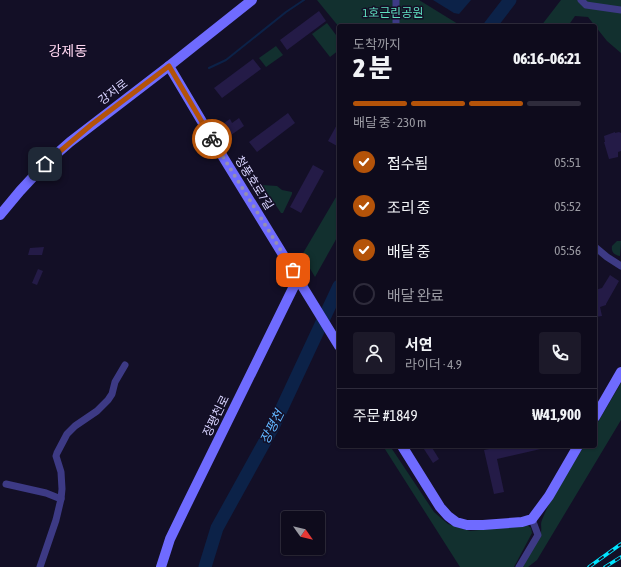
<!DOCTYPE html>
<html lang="ko">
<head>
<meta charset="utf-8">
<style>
	:root { --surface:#0e0b1c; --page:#1c1929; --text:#f1f3f6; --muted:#9b9ba3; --line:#2e2b3b; --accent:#b45309 }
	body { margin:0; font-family:"Asap Condensed","Noto Sans KR",sans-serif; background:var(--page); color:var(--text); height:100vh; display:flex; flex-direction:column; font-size:15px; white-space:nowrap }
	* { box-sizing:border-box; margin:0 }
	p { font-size:13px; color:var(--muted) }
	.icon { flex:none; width:22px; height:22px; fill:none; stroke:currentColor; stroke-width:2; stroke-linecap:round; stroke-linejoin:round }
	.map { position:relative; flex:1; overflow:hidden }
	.panel { position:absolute; left:337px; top:24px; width:260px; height:424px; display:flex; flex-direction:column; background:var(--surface); border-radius:4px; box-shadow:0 1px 3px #0004,0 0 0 1px var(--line) }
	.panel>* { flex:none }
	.needle { width:26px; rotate:124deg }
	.buttons { position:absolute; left:281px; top:511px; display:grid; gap:8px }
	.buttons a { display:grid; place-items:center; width:44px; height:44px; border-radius:4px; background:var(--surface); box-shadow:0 1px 3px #0004,0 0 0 1px var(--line); font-size:20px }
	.pin { position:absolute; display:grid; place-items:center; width:34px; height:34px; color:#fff; margin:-17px; border-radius:8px; box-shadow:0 2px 6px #0006 }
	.courier { position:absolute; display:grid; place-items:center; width:40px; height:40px; margin:-20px; border:3px solid #b45309; border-radius:50%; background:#fff; color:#222; box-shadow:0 1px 5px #0007 }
	.headline em { font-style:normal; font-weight:800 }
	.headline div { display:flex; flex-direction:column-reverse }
	.headline { display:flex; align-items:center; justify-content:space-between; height:68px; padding:0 16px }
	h1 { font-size:26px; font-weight:800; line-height:30px }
	.bar { display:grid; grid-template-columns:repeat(4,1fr); gap:6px 4px; align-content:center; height:48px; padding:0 16px }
	.bar i { height:5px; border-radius:3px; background:var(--line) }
	.bar .current { background:var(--accent) }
	.bar p { grid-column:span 4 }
	.line { display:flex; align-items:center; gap:10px; padding:0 16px; border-top:1px solid var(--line) }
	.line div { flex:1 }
	.round { display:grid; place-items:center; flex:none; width:42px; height:42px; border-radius:4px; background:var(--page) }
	ol { padding:0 16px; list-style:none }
	li { display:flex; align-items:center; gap:12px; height:44px }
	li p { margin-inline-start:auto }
	li .icon { padding:4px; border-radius:50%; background:var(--accent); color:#fff; stroke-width:4 }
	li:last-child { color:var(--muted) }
	li i { width:22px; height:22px; border:2px solid var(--line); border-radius:50% }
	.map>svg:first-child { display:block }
	.green { fill:#12302f }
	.water { fill:#0c2248 }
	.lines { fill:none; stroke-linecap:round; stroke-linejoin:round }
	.stream { stroke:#0c2248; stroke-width:2 }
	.river { stroke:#0c2248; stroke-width:13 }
	.building { fill:#241b47 }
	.street { stroke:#3d3a85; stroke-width:7 }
	.secondary { stroke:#6f6bff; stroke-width:10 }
	.rail-casing { stroke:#00e5ff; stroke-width:3.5 }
	.rail { stroke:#130f26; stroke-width:2; stroke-dasharray:6; stroke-linecap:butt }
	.done { stroke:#948fb3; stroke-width:4; stroke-dasharray:0 7.2 }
	.route { stroke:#b45309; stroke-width:5 }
	.labels { text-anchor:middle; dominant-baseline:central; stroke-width:3; stroke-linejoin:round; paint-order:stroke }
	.park-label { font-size:12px; fill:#5fe0c0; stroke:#130f26 }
	.street-label { font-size:12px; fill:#d9d4ff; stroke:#130f26 }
	.water-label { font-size:13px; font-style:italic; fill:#62b6ff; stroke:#130f26 }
	.quarter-label { font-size:14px; fill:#ffd6f0; stroke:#130f26 }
</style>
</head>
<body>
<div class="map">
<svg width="621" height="567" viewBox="0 0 621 567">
	<rect width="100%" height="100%" fill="#130f26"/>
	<g class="green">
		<polygon points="317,0 419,0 458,24 457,26 339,27"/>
		<polygon points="561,0 621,0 621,53 607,41 588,17 575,16 568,26 541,26"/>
		<polygon points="327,23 339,39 339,50 330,57 312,34"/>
		<polygon points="276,46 283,55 266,67 259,58"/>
		<polygon points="262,185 277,186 282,190 292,192 292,194 283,213 281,213"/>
		<polygon points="339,192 339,234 315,277 302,255"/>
		<path d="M617,241H621L620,256C614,255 611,252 612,246Z"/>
		<path d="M621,383V420L537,560L528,567H523L541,532C542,528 540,524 542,520C552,494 570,470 584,446H595V427Z"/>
		<polygon points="383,446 390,446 434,512 448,524 470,531 527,525 531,528 532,533 514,567 460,567"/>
	</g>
	<polygon class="water" points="433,0 471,0 459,14 454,13"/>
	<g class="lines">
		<polyline class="stream" points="209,68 226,60 286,12 304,0"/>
		<g class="river">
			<polyline points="490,26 510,0"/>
			<polyline points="205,567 217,528 274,425 339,286"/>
		</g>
	</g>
	<g class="building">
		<polygon points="319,11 326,21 287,50 280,40"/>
		<polygon points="253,59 261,69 222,98 214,88"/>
		<polygon points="288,113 295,123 257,152 249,142"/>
		<polygon points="239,118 244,126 231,135 227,133 221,125 230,119 232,123"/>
		<polygon points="339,121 339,147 328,141"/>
		<polygon points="615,132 615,133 619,132 621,133 621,151 618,152 618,157 609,159 604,142 605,142 604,136"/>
		<polygon points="313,165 324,171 301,213 290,207"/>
		<polygon points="44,247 42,255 28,255 30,248"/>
		<polygon points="38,269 43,271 37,285 32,283"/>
		<polygon points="610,275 619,281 606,304 606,305 600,307 602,316 595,317 595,290 602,288"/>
		<polygon points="422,446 431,446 439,459 433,463"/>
		<polygon points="504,446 544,446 545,448 497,459 504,492 494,494 484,450"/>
	</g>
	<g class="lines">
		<g class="street">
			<polyline points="581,0 586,5 621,10"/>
			<polyline points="396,26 396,0"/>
			<polyline points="595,247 607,257 621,266"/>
			<polyline points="6,484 46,493 61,499"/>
			<polyline points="40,567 56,520 61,499 62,489 61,472 56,456 57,453 67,434 75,426 97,411 108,400 112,394 115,382 125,365"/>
			<polyline points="519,567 538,535 532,519"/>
		</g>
		<g class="secondary">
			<polyline points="169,66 220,152 339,346"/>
			<polyline points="0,215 20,191 45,164 70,142 169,66 252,0"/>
			<polyline points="595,417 621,372"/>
			<polyline points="402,446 440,507 448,516 456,522 467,525 483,525 522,522 532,519 549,496 578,446"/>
			<polyline points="161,567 170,539 184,510 298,278"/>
		</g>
		<defs>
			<g id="rail">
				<polyline points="589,567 621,544"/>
				<polyline points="605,567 621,557"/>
			</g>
		</defs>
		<use href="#rail" class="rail-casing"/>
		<use href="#rail" class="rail"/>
	</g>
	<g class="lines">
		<polyline class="done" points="212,139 293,270"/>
		<polyline class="route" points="45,164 91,125 169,66 212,139"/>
	</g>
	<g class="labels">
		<g class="park-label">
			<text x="393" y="13">1호근린공원</text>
		</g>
		<g class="street-label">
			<text transform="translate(113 92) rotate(-37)">강저로</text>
			<text transform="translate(254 183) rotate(58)">청풍호로7길</text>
			<text transform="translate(216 416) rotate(-64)">장평천로</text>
		</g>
		<g class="water-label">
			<text transform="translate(272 427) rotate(-63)">장평천</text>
		</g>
		<g class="quarter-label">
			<text x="68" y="51">강제동</text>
		</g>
	</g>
</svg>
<div class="buttons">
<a><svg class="needle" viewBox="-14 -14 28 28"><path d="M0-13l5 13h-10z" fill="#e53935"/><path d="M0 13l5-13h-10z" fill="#9b9ba3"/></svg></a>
</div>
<div class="pin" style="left:293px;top:270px;background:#ea580c"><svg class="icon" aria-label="bag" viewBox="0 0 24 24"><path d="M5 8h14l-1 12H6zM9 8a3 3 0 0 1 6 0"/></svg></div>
<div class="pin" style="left:45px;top:164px;background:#1f2937"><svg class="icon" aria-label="home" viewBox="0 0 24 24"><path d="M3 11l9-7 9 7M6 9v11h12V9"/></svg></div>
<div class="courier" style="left:212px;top:139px"><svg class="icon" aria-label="bike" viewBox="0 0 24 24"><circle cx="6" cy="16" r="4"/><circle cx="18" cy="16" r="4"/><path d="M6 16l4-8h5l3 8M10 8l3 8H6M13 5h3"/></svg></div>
<section class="panel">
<div class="headline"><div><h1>2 분</h1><p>도착까지</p></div><em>06:16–06:21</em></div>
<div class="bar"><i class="current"></i><i class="current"></i><i class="current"></i><i></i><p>배달 중 · 230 m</p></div>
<ol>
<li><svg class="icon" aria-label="check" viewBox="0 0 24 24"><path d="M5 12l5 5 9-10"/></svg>접수됨<p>05:51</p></li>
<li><svg class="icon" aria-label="check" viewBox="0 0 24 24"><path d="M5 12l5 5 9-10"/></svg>조리 중<p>05:52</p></li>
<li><svg class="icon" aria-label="check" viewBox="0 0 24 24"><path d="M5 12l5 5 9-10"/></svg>배달 중<p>05:56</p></li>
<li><i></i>배달 완료</li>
</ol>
<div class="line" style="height:72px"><a class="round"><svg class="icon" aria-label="person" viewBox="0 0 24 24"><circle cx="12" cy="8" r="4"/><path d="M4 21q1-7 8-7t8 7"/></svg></a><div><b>서연</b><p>라이더 · 4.9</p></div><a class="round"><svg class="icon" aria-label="phone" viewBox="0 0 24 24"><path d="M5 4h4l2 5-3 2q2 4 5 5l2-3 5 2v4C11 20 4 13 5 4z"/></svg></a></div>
<div class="line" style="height:52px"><div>주문 #1849</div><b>₩41,900</b></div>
</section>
</div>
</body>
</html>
